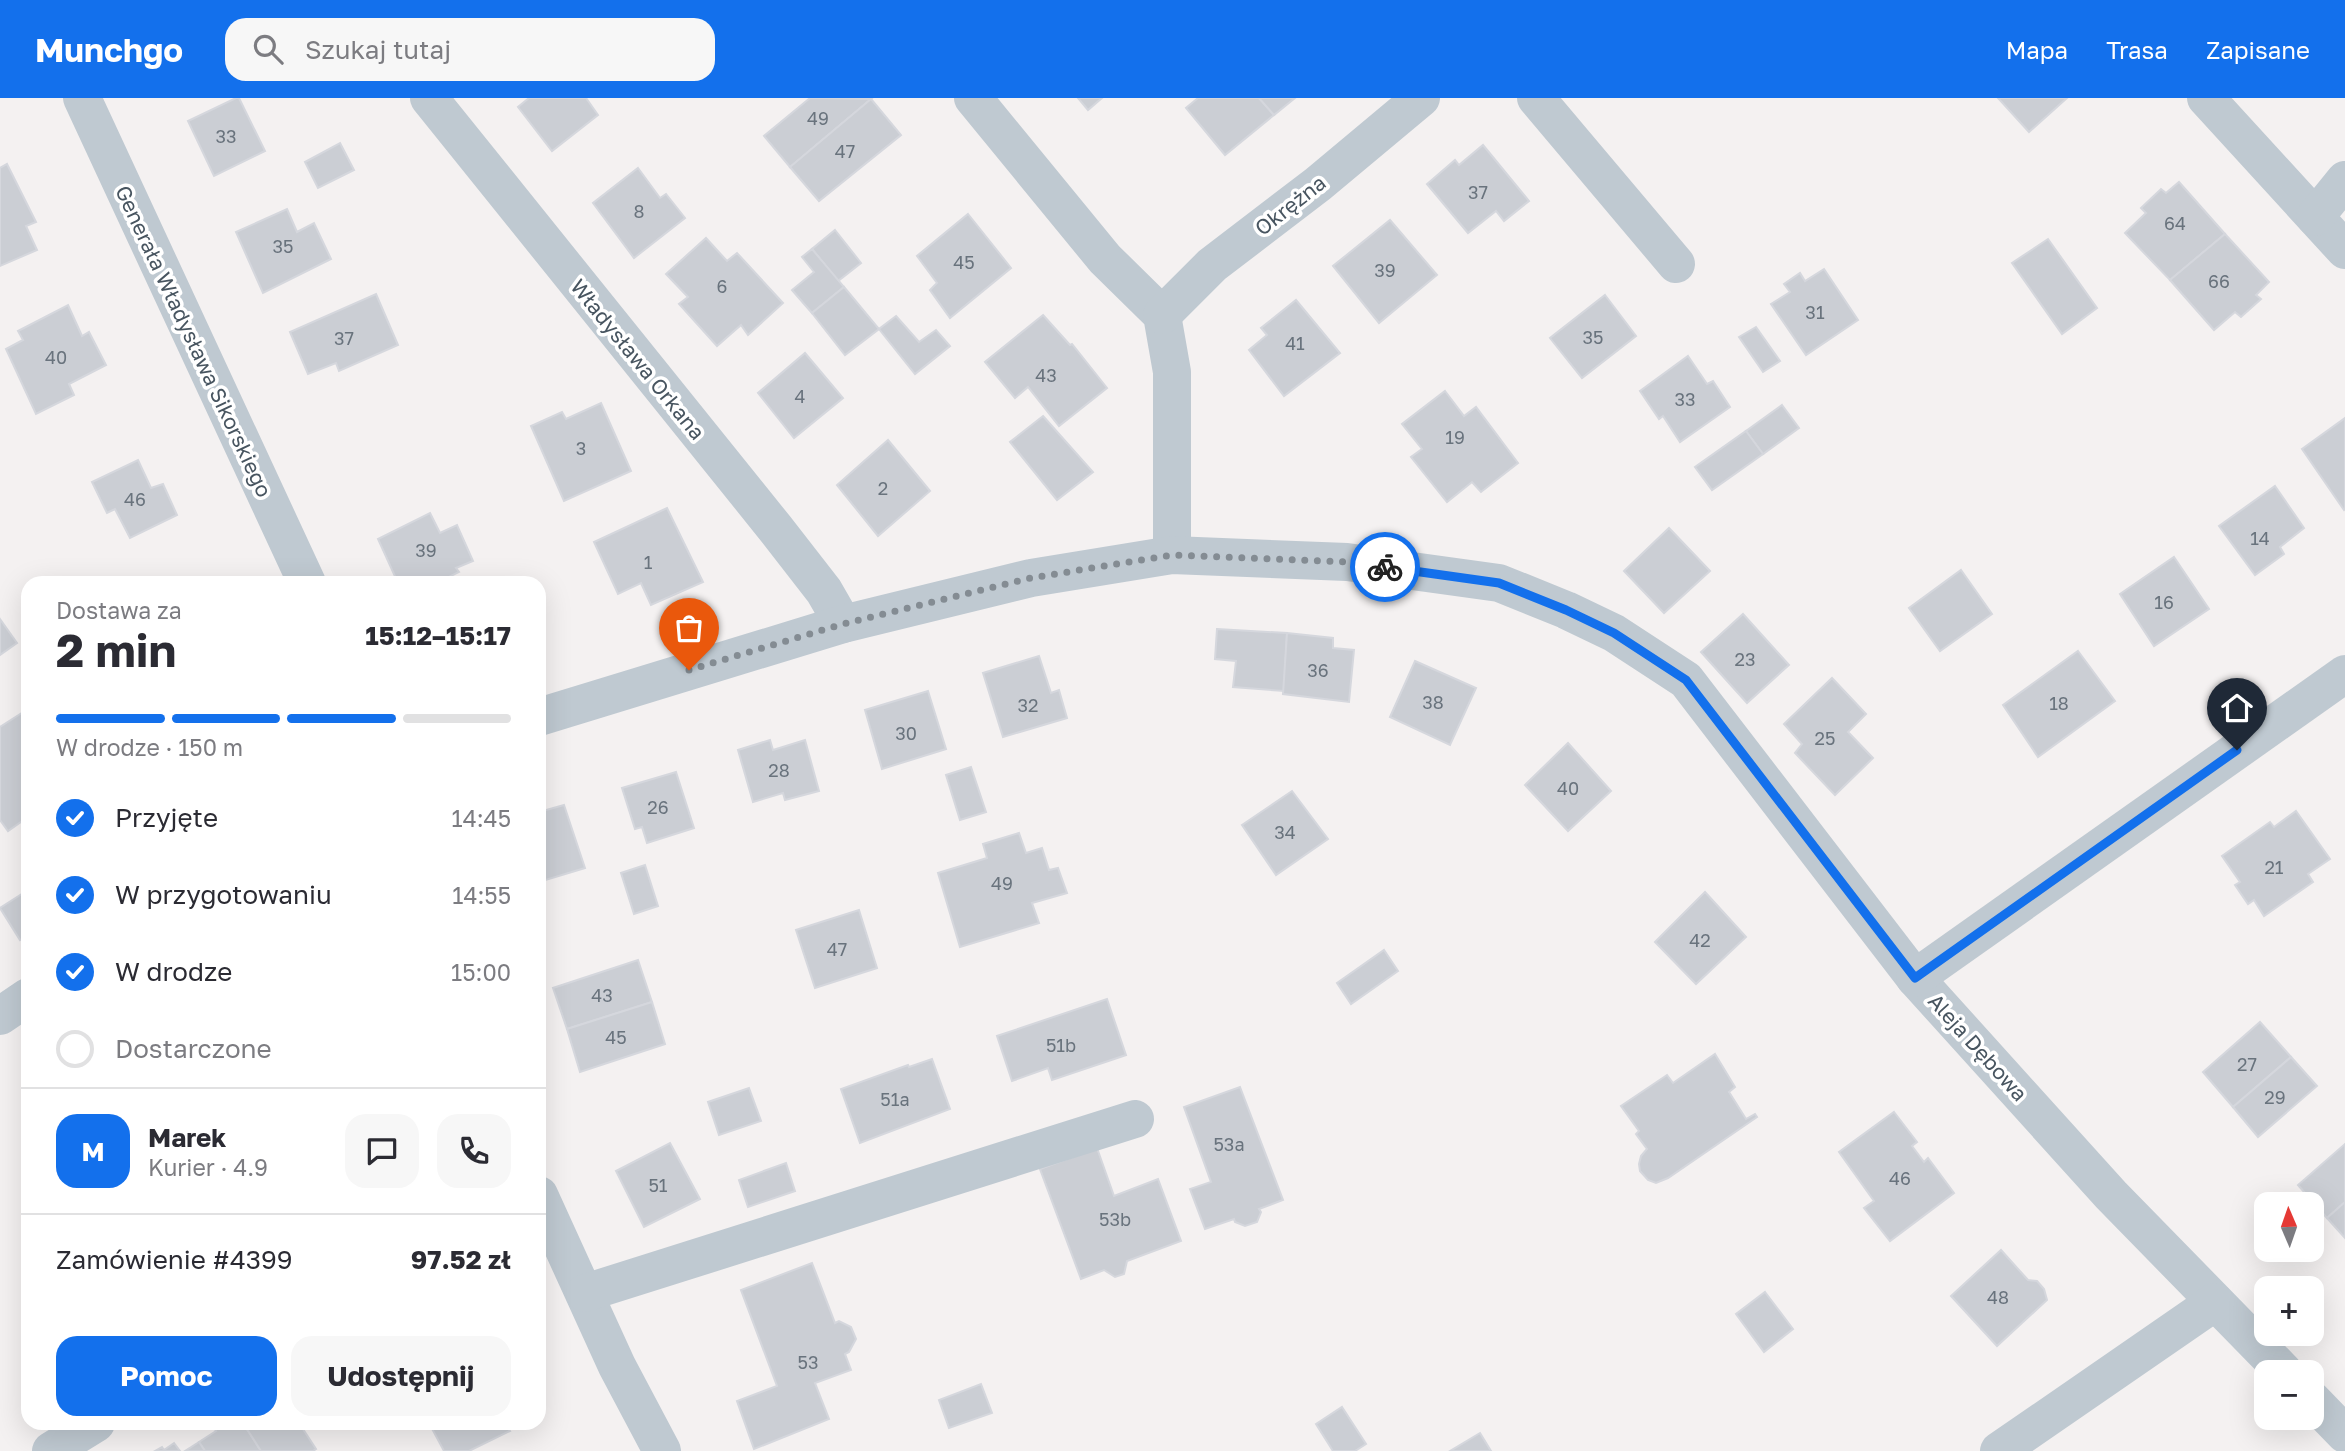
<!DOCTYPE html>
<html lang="pl">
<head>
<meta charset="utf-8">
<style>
	:root { --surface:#fff; --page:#f7f7f7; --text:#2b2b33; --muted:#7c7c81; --line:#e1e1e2; --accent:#1370ec }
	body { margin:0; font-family:"Golos Text",sans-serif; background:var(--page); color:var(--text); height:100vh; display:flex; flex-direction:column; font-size:26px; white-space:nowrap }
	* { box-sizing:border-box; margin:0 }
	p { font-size:23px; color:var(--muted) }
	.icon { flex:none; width:38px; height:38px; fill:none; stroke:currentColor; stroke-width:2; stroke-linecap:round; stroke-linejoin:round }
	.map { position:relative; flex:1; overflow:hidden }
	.drawer { position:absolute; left:21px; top:478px; width:525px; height:854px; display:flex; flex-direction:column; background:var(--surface); border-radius:21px; box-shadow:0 7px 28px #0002 }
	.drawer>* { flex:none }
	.needle { width:46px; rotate:358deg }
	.buttons { position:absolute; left:2254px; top:1094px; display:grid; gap:14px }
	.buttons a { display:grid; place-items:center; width:70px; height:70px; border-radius:14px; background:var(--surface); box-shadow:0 7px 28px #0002; font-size:35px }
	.pin { position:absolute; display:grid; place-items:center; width:60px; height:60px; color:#fff; margin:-72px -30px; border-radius:50% 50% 50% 0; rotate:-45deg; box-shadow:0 0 7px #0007 }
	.pin .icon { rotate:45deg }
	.courier { position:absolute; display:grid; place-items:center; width:70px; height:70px; margin:-35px; border:5px solid #1370ec; border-radius:50%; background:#fff; color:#222; box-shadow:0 2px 9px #0007 }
	.headline em { font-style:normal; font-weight:700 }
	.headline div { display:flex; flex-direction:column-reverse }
	.headline { display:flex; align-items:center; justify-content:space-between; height:119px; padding:0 35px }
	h1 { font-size:46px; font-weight:700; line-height:52px }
	.bar { display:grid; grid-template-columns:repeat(4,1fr); gap:10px 7px; align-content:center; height:84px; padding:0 35px }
	.bar i { height:9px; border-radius:5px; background:var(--line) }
	.bar .selected { background:var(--accent) }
	.bar p { grid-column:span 4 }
	.line { display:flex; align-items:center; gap:18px; padding:0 35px; border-top:2px solid var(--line) }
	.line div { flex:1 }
	.round { display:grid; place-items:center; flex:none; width:74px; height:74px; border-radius:21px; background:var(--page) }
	ol { padding:0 35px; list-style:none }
	li { display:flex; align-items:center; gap:21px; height:77px }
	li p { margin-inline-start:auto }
	li .icon { padding:7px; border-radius:50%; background:var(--accent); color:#fff; stroke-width:4 }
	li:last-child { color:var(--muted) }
	li i { width:38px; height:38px; border:4px solid var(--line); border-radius:50% }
	.action { display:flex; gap:14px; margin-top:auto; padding:14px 35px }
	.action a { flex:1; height:80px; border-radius:21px; background:var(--accent); color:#fff; font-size:28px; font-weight:700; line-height:80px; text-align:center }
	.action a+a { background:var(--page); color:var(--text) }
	header { display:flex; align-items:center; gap:42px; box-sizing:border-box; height:98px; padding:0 35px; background:var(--accent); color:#fff }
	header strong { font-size:33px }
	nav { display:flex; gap:38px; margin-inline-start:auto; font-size:24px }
	.search { width:490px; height:63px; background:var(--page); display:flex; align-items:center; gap:18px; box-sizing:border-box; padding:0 24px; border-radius:21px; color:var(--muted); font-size:26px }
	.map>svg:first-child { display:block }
	.building { fill:#cbced4; stroke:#d5d7dd; stroke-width:2 }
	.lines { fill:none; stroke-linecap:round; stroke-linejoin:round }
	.street { stroke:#bfc9d1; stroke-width:38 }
	.done { stroke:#848c93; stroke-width:7; stroke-dasharray:0 12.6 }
	.route { stroke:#1370ec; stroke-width:9 }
	.labels { text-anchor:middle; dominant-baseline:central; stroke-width:7; stroke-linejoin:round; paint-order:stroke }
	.number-label { font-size:18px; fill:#69737d }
	.street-label { font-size:21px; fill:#485560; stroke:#fff }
</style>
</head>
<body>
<header>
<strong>Munchgo</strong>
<div class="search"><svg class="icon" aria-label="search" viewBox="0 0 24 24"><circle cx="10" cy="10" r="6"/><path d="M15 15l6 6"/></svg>Szukaj tutaj</div>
<nav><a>Mapa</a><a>Trasa</a><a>Zapisane</a></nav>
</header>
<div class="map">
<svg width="2345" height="1353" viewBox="0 0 2345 1353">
	<rect width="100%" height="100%" fill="#f4f1f1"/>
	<g class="building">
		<polygon points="236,0 239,0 265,53 214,78 188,23"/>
		<polygon points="529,0 586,0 598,17 552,53 518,9"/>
		<polygon points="810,0 871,1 790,69 764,38"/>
		<polygon points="1078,0 1102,0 1088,12"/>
		<polygon points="1198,0 1259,0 1274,17 1225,57 1186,10"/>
		<polygon points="1259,0 1295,0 1274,17"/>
		<polygon points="1998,0 2067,0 2029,34"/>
		<polygon points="871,1 901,37 819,103 790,69"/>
		<polygon points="340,45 354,72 318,90 305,64"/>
		<polygon points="1483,47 1529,103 1504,123 1496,113 1468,135 1427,86 1455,62 1459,67"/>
		<polygon points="7,66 36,124 26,128 37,152 0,168 0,70"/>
		<polygon points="638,70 660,100 666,96 685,120 634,160 593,105"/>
		<polygon points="2179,84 2225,136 2170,182 2125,135 2146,115 2141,110 2161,91 2166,95"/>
		<polygon points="287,111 297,134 314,125 331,161 263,195 236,134"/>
		<polygon points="968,116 1011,170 950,220 930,192 937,185 917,158"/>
		<polygon points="1390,122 1437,177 1379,225 1333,168"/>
		<polygon points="835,132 861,165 838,183 812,151"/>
		<polygon points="2225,136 2269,184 2256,197 2261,201 2241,219 2235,214 2214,232 2170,182"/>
		<polygon points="706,140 727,163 737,155 783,205 748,237 741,227 717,248 679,206 688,199 666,176"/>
		<polygon points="2048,141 2097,210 2062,236 2012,165"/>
		<polygon points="812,151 844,189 812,215 792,192 814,174 802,159"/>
		<polygon points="1824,171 1858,222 1806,257 1771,206 1790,194 1784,186 1800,175 1805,183"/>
		<polygon points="844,189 879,231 845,257 812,215"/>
		<polygon points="376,196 398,247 339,273 336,265 308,276 290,234"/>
		<polygon points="1605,197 1636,238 1582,280 1550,240"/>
		<polygon points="1296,202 1340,255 1284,298 1249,252 1267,237 1261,230"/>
		<polygon points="68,207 82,238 89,234 106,267 69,286 74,297 36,316 6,251 23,242 18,233"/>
		<polygon points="1043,217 1070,247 1072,246 1107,290 1059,328 1028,289 1015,300 985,264"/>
		<polygon points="896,218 919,244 936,232 950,248 915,276 879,231"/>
		<polygon points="1756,229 1780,263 1763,274 1739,239"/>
		<polygon points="805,255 843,300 794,340 758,295"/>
		<polygon points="1688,258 1707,286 1713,283 1730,309 1680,344 1663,318 1659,321 1640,293"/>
		<polygon points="1445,293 1464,318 1476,309 1518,365 1481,394 1472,384 1447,404 1411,359 1422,351 1402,326"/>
		<polygon points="601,305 631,373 564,403 531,328 562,314 566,321"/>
		<polygon points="1782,307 1799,330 1763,356 1746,333"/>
		<polygon points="1043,318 1093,374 1057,402 1010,344"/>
		<polygon points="2345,320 2345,411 2344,412 2302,351"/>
		<polygon points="1746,333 1763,356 1712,392 1695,369"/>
		<polygon points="888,342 930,393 878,438 837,387"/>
		<polygon points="138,362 151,390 163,386 177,417 130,440 115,411 107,415 92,384"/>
		<polygon points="2275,388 2304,430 2280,449 2284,456 2255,477 2219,428"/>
		<polygon points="667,410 703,484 651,507 641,485 618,496 594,444"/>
		<polygon points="430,415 440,435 457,427 473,463 456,470 459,474 437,485 398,485 378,441"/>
		<polygon points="1669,430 1710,473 1664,515 1624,473"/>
		<polygon points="2174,459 2209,511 2154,548 2120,496"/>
		<polygon points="1961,472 1992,516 1940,553 1909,510"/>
		<polygon points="1743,516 1789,567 1747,605 1701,554"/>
		<polygon points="0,521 17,545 0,557"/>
		<polygon points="1217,531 1287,535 1284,593 1233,589 1236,563 1215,561"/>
		<polygon points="1287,535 1333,540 1333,550 1354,552 1349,604 1283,596"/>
		<polygon points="2078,553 2115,603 2038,659 2003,607"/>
		<polygon points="1039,558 1051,595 1059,592 1067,620 1003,639 983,575"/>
		<polygon points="1415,563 1476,590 1450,647 1390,619"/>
		<polygon points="1832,580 1866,616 1848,634 1873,660 1835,697 1795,655 1802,646 1784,626"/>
		<polygon points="928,593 946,651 882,671 865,612"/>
		<polygon points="28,611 28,719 8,733 0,722 0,629"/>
		<polygon points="770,642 773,652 805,642 819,693 785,702 783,695 753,704 738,652"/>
		<polygon points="1568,645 1611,693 1568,733 1525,687"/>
		<polygon points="971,669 986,714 960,722 946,677"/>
		<polygon points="676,674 694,730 647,745 642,729 635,731 622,690"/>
		<polygon points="1292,693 1328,741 1276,777 1242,727"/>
		<polygon points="564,707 585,770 539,784 539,714"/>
		<polygon points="2296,713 2330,761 2308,776 2313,784 2264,818 2254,802 2248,806 2235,787 2240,784 2222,758 2270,724 2274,729"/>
		<polygon points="1019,735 1026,755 1042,750 1049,772 1058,770 1067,795 1032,805 1039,825 960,849 938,775 987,760 983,746"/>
		<polygon points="645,767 658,808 634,816 621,775"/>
		<polygon points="28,792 28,837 20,842 0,810"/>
		<polygon points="1705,794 1746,839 1696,886 1655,844"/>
		<polygon points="859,812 877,870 815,890 796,832"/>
		<polygon points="1384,852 1398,873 1351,906 1337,885"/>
		<polygon points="638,862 652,904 567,931 553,890"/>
		<polygon points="1107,901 1126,957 1052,982 1048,970 1012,983 997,938"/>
		<polygon points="652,904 665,946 580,974 567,931"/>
		<polygon points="2260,924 2291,959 2233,1009 2203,974"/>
		<polygon points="1715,956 1735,989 1729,994 1746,1021 1755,1016 1757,1019 1668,1080 1656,1085 1648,1082 1640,1073 1639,1066 1641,1058 1647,1051 1636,1036 1639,1033 1621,1008 1667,977 1673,985"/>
		<polygon points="2291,959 2317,988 2258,1039 2233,1009"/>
		<polygon points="932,961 950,1011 860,1045 841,991 908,967 909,969"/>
		<polygon points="1240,989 1283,1102 1259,1111 1261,1114 1257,1124 1245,1128 1235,1124 1234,1121 1205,1131 1190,1091 1211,1084 1184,1009"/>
		<polygon points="749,990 761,1023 719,1037 708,1004"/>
		<polygon points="1894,1014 1917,1044 1912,1048 1924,1064 1928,1060 1954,1095 1890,1143 1864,1110 1874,1103 1839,1054"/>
		<polygon points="670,1045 700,1101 644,1129 616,1073"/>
		<polygon points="2345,1046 2345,1104 2327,1120 2298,1087"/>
		<polygon points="1097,1050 1114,1098 1158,1081 1181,1143 1127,1163 1124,1176 1115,1179 1104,1172 1081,1181 1040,1071"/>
		<polygon points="786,1065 795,1093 748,1109 739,1082"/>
		<polygon points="2345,1104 2345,1140 2327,1120"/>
		<polygon points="2001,1152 2028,1182 2037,1183 2044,1191 2047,1202 1997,1248 1951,1198"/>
		<polygon points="812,1165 835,1225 839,1223 851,1229 856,1241 849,1254 845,1256 851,1272 815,1285 829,1321 754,1351 737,1303 777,1288 741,1192"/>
		<polygon points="1765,1194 1793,1231 1764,1254 1736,1216"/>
		<polygon points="981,1286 992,1315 949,1330 939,1302"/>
		<polygon points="1342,1309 1366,1346 1355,1353 1333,1353 1316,1326"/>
		<polygon points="211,1325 243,1325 261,1353 205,1353 199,1344 216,1333"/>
		<polygon points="243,1325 299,1325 316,1351 313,1353 261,1353"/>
		<polygon points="429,1325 505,1325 510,1333 469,1353 444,1353"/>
		<polygon points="1480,1335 1491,1353 1450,1353"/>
		<polygon points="199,1344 205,1353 185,1353"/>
		<polygon points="174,1345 180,1353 155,1353 162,1349 164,1352"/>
	</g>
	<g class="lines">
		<g class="street">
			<polyline points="82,0 307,485"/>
			<polyline points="429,0 775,430 824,493 843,526"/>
			<polyline points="973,0 1105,161 1162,217 1172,274 1172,457"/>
			<polyline points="1536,0 1676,166"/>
			<polyline points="2206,0 2345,152"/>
			<polyline points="2315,119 2345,82"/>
			<polyline points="1162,217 1212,167 1318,86 1421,0"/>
			<polyline points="539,619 843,526 1031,480 1172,457 1347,464 1499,485 1566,512 1614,535 1686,582 1915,880 2111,1097 2284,1274"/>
			<polyline points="1915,880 2345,576"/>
			<polyline points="0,918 28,899"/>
			<polyline points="539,1097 617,1268 662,1353"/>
			<polyline points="585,1195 1135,1021"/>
			<polyline points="2312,1302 2345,1336"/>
			<polyline points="51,1353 96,1325"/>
			<polyline points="1999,1353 2215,1204"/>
		</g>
	</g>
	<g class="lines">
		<polyline class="done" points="689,572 843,526 1031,480 1172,457 1348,464 1385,469"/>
		<polyline class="route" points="1385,469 1499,485 1566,512 1614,535 1686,582 1915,880 2237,652"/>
	</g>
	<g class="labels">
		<g class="number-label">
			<text x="818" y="20">49</text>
			<text x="226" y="38">33</text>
			<text x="845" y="53">47</text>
			<text x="1478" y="94">37</text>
			<text x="639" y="113">8</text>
			<text x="2175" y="125">64</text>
			<text x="283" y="148">35</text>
			<text x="964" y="164">45</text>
			<text x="1385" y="172">39</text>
			<text x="2219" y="183">66</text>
			<text x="722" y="188">6</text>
			<text x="1815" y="214">31</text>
			<text x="1593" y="239">35</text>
			<text x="344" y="240">37</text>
			<text x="1295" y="245">41</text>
			<text x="56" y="259">40</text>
			<text x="1046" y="277">43</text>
			<text x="800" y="298">4</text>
			<text x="1685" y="301">33</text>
			<text x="1455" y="339">19</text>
			<text x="581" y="350">3</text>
			<text x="883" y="390">2</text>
			<text x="135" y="401">46</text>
			<text x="2260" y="440">14</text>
			<text x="426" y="452">39</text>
			<text x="648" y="464">1</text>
			<text x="2164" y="504">16</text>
			<text x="1745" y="561">23</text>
			<text x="1318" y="572">36</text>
			<text x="1433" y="604">38</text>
			<text x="2059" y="605">18</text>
			<text x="1028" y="607">32</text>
			<text x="906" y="635">30</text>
			<text x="1825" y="640">25</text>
			<text x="779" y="672">28</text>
			<text x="1568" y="690">40</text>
			<text x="658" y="709">26</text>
			<text x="1285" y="734">34</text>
			<text x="2274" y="769">21</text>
			<text x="1002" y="785">49</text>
			<text x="1700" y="842">42</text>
			<text x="837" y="851">47</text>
			<text x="602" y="897">43</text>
			<text x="616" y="939">45</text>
			<text x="1061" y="947">51b</text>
			<text x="2247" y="966">27</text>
			<text x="2275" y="999">29</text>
			<text x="895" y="1001">51a</text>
			<text x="1229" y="1046">53a</text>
			<text x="1900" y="1080">46</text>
			<text x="658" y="1087">51</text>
			<text x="1115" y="1121">53b</text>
			<text x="1998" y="1199">48</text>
			<text x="808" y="1264">53</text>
		</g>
		<g class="street-label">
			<text transform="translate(1290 107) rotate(-38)">Okrężna</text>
			<text transform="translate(194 243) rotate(65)">Generała Władysława Sikorskiego</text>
			<text transform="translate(638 261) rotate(51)">Władysława Orkana</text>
			<text transform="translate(1978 949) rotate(48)">Aleja Dębowa</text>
		</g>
	</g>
</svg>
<div class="buttons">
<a><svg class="needle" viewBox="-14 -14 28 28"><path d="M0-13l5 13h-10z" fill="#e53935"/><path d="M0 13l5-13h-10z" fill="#7c7c81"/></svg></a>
<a>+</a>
<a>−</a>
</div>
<div class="pin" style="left:689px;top:572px;background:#ea580c"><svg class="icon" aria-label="bag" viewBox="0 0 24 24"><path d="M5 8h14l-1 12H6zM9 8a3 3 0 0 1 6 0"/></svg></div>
<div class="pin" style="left:2237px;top:652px;background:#1f2937"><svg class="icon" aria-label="home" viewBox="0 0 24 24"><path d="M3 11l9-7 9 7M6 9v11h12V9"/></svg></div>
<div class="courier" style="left:1385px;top:469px"><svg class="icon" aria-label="bike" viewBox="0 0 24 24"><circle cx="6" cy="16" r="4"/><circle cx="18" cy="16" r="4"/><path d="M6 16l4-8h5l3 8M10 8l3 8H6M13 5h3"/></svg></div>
<section class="drawer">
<div class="headline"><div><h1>2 min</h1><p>Dostawa za</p></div><em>15:12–15:17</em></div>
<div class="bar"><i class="selected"></i><i class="selected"></i><i class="selected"></i><i></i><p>W drodze · 150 m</p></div>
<ol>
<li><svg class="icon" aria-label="check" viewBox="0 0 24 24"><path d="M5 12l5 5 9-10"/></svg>Przyjęte<p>14:45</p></li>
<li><svg class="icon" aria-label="check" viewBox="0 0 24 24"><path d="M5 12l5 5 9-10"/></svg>W przygotowaniu<p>14:55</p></li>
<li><svg class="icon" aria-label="check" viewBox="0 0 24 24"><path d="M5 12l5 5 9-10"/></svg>W drodze<p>15:00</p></li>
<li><i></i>Dostarczone</li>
</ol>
<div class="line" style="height:126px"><b class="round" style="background:var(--accent);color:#fff">M</b><div><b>Marek</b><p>Kurier · 4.9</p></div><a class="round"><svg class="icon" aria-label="chat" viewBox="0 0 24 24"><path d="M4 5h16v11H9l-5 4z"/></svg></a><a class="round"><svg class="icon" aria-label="phone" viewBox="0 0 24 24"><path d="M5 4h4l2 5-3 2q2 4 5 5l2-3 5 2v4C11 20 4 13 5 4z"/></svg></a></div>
<div class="line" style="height:91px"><div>Zamówienie #4399</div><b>97.52 zł</b></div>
<div class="action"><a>Pomoc</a><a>Udostępnij</a></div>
</section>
</div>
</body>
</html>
